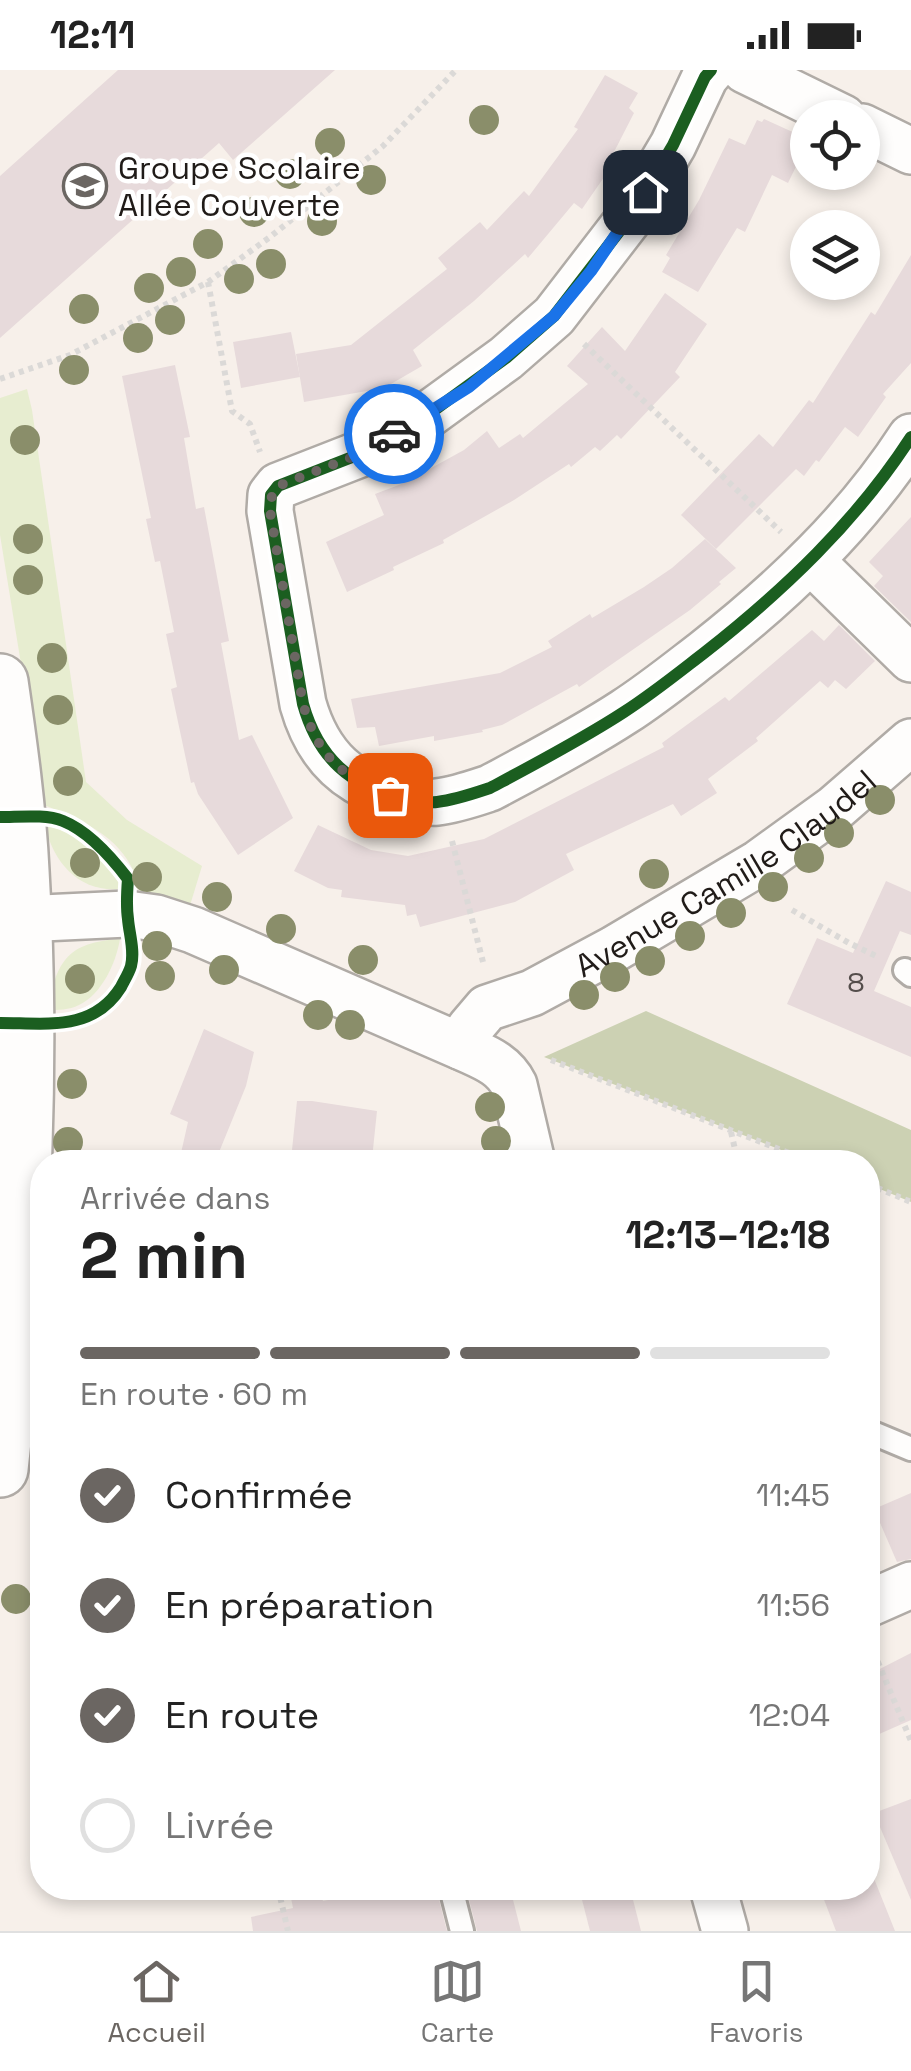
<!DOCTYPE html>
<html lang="fr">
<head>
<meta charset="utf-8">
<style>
	:root { --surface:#fff; --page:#f2f2f2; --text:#222; --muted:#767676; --line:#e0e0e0; --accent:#6b6662 }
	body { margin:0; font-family:"Space Grotesk",sans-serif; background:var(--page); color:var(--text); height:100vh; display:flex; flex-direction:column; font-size:38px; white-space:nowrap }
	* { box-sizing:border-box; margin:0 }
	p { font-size:32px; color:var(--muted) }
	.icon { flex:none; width:55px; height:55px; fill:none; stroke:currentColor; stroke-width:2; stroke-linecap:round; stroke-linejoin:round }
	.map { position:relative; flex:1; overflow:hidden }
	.drawer { position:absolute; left:30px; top:1080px; width:850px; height:750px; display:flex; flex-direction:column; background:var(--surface); border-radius:40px; box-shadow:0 5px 15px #0003 }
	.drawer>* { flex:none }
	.tools { position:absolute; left:790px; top:30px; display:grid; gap:20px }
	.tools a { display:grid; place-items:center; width:90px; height:90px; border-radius:50%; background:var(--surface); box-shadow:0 5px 15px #0003; font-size:50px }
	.pin { position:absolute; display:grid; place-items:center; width:85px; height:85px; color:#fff; margin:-42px; border-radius:20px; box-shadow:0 5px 15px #0006 }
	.courier { position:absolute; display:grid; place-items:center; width:100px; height:100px; margin:-50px; border:8px solid #1a73e8; border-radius:50%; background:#fff; color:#222; box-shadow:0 2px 12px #0007 }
	.head em { font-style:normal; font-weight:800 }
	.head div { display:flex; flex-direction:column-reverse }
	.head { display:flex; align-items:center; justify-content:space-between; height:170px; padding:0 50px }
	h1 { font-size:65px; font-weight:800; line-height:75px }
	.bar { display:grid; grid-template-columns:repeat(4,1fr); gap:15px 10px; align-content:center; height:120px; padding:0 50px }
	.bar i { height:12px; border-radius:8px; background:var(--line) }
	.bar .current { background:var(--accent) }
	.bar p { grid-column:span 4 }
	ol { padding:0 50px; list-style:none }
	li { display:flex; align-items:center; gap:30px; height:110px }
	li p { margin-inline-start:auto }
	li .icon { padding:10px; border-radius:50%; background:var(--accent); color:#fff; stroke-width:4 }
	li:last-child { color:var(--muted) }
	li i { width:55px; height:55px; border:5px solid var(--line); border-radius:50% }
	.status { display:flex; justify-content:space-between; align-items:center; height:70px; padding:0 50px; background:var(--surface); direction:ltr }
	.status svg { height:28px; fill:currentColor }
	.dock { display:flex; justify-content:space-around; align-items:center; height:140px; border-top:2px solid var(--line); background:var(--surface); font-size:28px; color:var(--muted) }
	.dock a { display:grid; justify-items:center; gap:5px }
	.dock .current { color:var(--accent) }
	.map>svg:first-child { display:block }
	.green { fill:#e7edd0 }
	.forest { fill:#ccd1b3 }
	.building { fill:#e7dadb }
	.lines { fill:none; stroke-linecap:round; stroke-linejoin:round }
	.lane-casing { stroke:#b0aba6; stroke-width:28 }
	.street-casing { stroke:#b0aba6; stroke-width:50 }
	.secondary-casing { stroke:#b0aba6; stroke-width:60 }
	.path { stroke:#dbd9d7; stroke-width:6; stroke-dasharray:5 5; stroke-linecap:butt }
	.lane { stroke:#fefdfc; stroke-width:22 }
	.street { stroke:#fefdfc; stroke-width:45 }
	.secondary { stroke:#fefdfc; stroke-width:55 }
	.cycleway-casing { stroke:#fff; stroke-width:19 }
	.cycleway { stroke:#1b5e20; stroke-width:12 }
	.tree { fill:#8a8e6a }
	.done { stroke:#6b6662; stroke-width:10; stroke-dasharray:0 18 }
	.route { stroke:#1a73e8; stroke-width:12 }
	.labels { text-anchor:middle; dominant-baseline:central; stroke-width:9; stroke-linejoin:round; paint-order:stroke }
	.number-label { font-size:28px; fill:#544d4b }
	.poi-label { font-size:32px; fill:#201b18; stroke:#fff; text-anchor:start }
	.street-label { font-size:32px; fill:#201b18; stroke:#fff }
</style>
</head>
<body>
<div class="status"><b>12:11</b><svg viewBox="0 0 49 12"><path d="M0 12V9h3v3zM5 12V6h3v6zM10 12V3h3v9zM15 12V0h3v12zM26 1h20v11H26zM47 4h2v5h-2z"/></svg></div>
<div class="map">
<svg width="911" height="1861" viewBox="0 0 911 1861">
	<rect width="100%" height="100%" fill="#f7f0ea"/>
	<g class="green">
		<path d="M27,319L32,340L86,712L127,750L202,796L188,842L142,827C138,817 136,806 131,796C113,762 77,749 44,735L0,465V328Z"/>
		<path d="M45,756C78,760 110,789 121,819C80,823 54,794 45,756Z"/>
		<path d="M120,869C116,893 102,924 79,935C69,940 58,940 48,940C56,891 68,872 120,869Z"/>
	</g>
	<polygon class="forest" points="646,941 911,1060 911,1132 868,1114 868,1092 812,1092 544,987"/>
	<g class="building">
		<polygon points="118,0 335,0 233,90 219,73 0,268 0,106"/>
		<polygon points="605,5 638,23 629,38 634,43 615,80 603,96 609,100 582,139 574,133 528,188 525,184 474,231 413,280 422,296 384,318 304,332 296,284 351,275 447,199 438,188 480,152 487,160 524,121 529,126 578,59 574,57"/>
		<polygon points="764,49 797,64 795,68 807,74 788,113 772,105 745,162 737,158 698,222 662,202 670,188 666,185 699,130 729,68 745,75 757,50 762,52"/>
		<polygon points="911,185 911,293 883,324 886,327 858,367 845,357 819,392 816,390 804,406 796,399 716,479 681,445 759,364 773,377 809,330 813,333 871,242 875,245"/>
		<polygon points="665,223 707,254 675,302 680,307 621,369 617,365 600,381 595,377 571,397 569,394 514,430 443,470 444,473 393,497 394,500 347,522 326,472 384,445 375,424 404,413 464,380 487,361 499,378 520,364 523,368 588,314 567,296 602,257 625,281"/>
		<polygon points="291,262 300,307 241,318 233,272"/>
		<polygon points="175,295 190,367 184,368 196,439 204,437 229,571 221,573 239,670 252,665 293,748 238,785 198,724 194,712 191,713 171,619 177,617 166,564 174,562 160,491 155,492 146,449 151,448 122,306"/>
		<polygon points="911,447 911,552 874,516 883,506 869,492"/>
		<polygon points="705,469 736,498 719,512 721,514 690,540 579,617 577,614 502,655 482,660 483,662 434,671 434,666 379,676 375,657 357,658 351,629 500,603 552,577 548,571 590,544 592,548 644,517 672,498"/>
		<polygon points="839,555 875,591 846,619 835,610 828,618 820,611 756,668 758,671 708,709 717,723 681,746 673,734 566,784 574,800 515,832 420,857 416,844 407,846 405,835 341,827 342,820 328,818 294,801 318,755 371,780 408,786 484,769 664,677 662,673 725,627 729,631 812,560 824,571"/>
		<polygon points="886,811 911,822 911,865 900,861 874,921 911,937 911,987 787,934 817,868 853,883"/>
		<polygon points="204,959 254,982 246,1016 215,1092 179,1092 188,1052 170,1044"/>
		<polygon points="297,1031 312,1031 377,1041 372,1089 292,1080"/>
		<polygon points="911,1423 911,1489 897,1492 874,1439"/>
		<polygon points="911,1583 911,1650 868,1669 868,1605"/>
		<polygon points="911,1729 911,1830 874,1743"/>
		<polygon points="873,1806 895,1861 836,1861 823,1827 844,1818 868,1818 868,1808"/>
		<polygon points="388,1818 436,1818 447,1861 253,1861 251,1847 293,1838 291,1828 320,1822 323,1831"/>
		<polygon points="466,1818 510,1818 521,1861 477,1861"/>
		<polygon points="579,1818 630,1818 641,1861 590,1861"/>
	</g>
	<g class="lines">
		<defs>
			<g id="lane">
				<polyline points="905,900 911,905"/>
				<polyline points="868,1361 911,1379"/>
				<polyline points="451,1818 462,1861"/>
			</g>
			<g id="street">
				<path d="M711,0L705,7L673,75L631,146L554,246L506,288L429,344L360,384L278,416L271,425L270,441L303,634C318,687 350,718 406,728C416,730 426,733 437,732C455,730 472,724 490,718C535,694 581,670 624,642C652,624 678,603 704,583C783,521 856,452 911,367"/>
				<polyline points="745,0 843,48"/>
				<polyline points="862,57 911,81"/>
				<polyline points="811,491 911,589"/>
				<path d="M0,850L127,844L156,848L193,860L462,977C483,987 503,993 514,1015L532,1092"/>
				<path id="s1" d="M462,977L470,958L487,938L532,923L614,879L759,793L835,738L911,672"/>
				<polyline points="868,1534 911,1515"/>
				<polyline points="713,1818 725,1861"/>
			</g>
			<path id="secondary" d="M0,612C9,674 18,738 21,801C33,1000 22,1201 0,1399"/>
		</defs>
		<use href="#lane" class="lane-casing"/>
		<use href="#street" class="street-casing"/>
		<use href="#secondary" class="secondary-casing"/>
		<g class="path">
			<polyline points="208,212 232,341 250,354 260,382"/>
			<polyline points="584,274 781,462"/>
			<polyline points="0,309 70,285 208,212 270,167 383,76 456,0"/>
			<polyline points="452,771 483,892"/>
			<polyline points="792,840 849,873 878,887"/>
			<polyline points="551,990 812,1092"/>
			<polyline points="731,1062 738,1092"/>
			<polyline points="868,1114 911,1132"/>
			<polyline points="870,1573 911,1671"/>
			<polyline points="278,1818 288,1861"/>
		</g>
		<use href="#lane" class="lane"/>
		<use href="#street" class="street"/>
		<use href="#secondary" class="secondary"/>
		<defs>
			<g id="cycleway">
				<path d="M711,0L705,7L673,75L631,146L554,246L506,288L429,344L360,384L278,416L271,425L270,441L303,634C318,687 350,718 406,728C416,730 426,733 437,732C455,730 472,724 490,718C535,694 581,670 624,642C652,624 678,603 704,583C783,521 856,452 911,367"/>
				<path d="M0,747C20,747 45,744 63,751C88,761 112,788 128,809C127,822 126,836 128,849C129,863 135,881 131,896C129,903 124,911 121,917C93,962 46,953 0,953"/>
			</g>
		</defs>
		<use href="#cycleway" class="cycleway-casing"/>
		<use href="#cycleway" class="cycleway"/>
	</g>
	<g class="tree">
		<circle cx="484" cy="50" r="15"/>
		<circle cx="330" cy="73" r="15"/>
		<circle cx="290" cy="104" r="15"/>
		<circle cx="371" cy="110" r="15"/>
		<circle cx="254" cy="142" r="15"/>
		<circle cx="322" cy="151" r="15"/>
		<circle cx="208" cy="174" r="15"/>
		<circle cx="271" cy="194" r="15"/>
		<circle cx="181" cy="202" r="15"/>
		<circle cx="239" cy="209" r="15"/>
		<circle cx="149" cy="218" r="15"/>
		<circle cx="84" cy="239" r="15"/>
		<circle cx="170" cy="250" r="15"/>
		<circle cx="138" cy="268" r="15"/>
		<circle cx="74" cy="300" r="15"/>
		<circle cx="25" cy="370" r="15"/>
		<circle cx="28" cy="469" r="15"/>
		<circle cx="28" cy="510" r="15"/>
		<circle cx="52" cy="588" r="15"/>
		<circle cx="58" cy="640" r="15"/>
		<circle cx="68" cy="711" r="15"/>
		<circle cx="880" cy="730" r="15"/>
		<circle cx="839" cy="763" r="15"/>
		<circle cx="809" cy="788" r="15"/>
		<circle cx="85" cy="793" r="15"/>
		<circle cx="654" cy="804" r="15"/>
		<circle cx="147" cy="807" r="15"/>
		<circle cx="773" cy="817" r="15"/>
		<circle cx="217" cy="827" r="15"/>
		<circle cx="731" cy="843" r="15"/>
		<circle cx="281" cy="859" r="15"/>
		<circle cx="690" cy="866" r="15"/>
		<circle cx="157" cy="876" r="15"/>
		<circle cx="363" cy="890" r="15"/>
		<circle cx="650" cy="891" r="15"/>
		<circle cx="224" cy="900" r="15"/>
		<circle cx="160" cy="906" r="15"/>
		<circle cx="615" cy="907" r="15"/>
		<circle cx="80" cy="909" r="15"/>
		<circle cx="584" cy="925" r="15"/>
		<circle cx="318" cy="945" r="15"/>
		<circle cx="350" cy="955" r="15"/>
		<circle cx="72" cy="1014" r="15"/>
		<circle cx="490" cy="1037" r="15"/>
		<circle cx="496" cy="1071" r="15"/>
		<circle cx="68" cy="1072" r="15"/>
		<circle cx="16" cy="1529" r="15"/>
	</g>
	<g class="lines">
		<path class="done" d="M390,725C340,706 318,686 303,634L270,441L272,425L278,416L360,384L394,364"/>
		<polyline class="route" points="394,364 469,317 554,246 591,201 645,122"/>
	</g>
	<defs>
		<symbol id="school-ring" viewBox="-11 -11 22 22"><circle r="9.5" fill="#fff" stroke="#6b6662" stroke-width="1.5"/><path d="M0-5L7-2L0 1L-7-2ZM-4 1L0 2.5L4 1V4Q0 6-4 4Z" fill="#6b6662"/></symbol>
	</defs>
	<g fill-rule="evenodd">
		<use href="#school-ring" x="60" y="91" width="50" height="50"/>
	</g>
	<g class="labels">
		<g class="number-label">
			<text x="856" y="912">8</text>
		</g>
		<g class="poi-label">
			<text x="118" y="98">Groupe Scolaire<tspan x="118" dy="37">Allée Couverte</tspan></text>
		</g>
		<g class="street-label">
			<text stroke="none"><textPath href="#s1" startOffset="322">Avenue Camille Claudel</textPath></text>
		</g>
	</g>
</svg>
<div class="tools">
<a><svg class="icon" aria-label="locate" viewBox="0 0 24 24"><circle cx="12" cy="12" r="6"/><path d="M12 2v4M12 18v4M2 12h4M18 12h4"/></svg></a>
<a><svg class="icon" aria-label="layers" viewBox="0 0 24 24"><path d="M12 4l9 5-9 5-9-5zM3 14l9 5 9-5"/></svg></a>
</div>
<div class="pin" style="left:390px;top:725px;background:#ea580c"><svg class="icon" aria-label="bag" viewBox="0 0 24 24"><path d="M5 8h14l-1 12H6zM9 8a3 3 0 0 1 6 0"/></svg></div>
<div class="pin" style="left:645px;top:122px;background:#1f2937"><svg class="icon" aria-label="home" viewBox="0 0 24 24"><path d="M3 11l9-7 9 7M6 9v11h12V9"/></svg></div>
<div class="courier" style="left:394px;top:364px"><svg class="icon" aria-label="car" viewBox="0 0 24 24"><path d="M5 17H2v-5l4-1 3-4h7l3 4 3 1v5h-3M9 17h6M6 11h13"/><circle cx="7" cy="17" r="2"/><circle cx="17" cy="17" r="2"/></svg></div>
<section class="drawer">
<div class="head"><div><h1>2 min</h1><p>Arrivée dans</p></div><em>12:13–12:18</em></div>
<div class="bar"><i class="current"></i><i class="current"></i><i class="current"></i><i></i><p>En route · 60 m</p></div>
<ol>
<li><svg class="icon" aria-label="check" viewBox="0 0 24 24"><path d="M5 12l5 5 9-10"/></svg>Confirmée<p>11:45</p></li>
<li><svg class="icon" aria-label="check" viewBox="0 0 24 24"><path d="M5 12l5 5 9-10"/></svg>En préparation<p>11:56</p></li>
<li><svg class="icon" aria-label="check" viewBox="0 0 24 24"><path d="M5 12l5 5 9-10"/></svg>En route<p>12:04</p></li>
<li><i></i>Livrée</li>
</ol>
</section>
</div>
<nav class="dock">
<a class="current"><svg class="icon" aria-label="home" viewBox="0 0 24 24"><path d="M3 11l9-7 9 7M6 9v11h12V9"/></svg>Accueil</a>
<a><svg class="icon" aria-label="map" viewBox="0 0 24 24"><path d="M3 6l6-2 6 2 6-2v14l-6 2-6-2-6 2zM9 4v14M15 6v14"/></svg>Carte</a>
<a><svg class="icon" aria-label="saved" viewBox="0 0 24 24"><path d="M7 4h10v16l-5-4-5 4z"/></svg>Favoris</a>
</nav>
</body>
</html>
